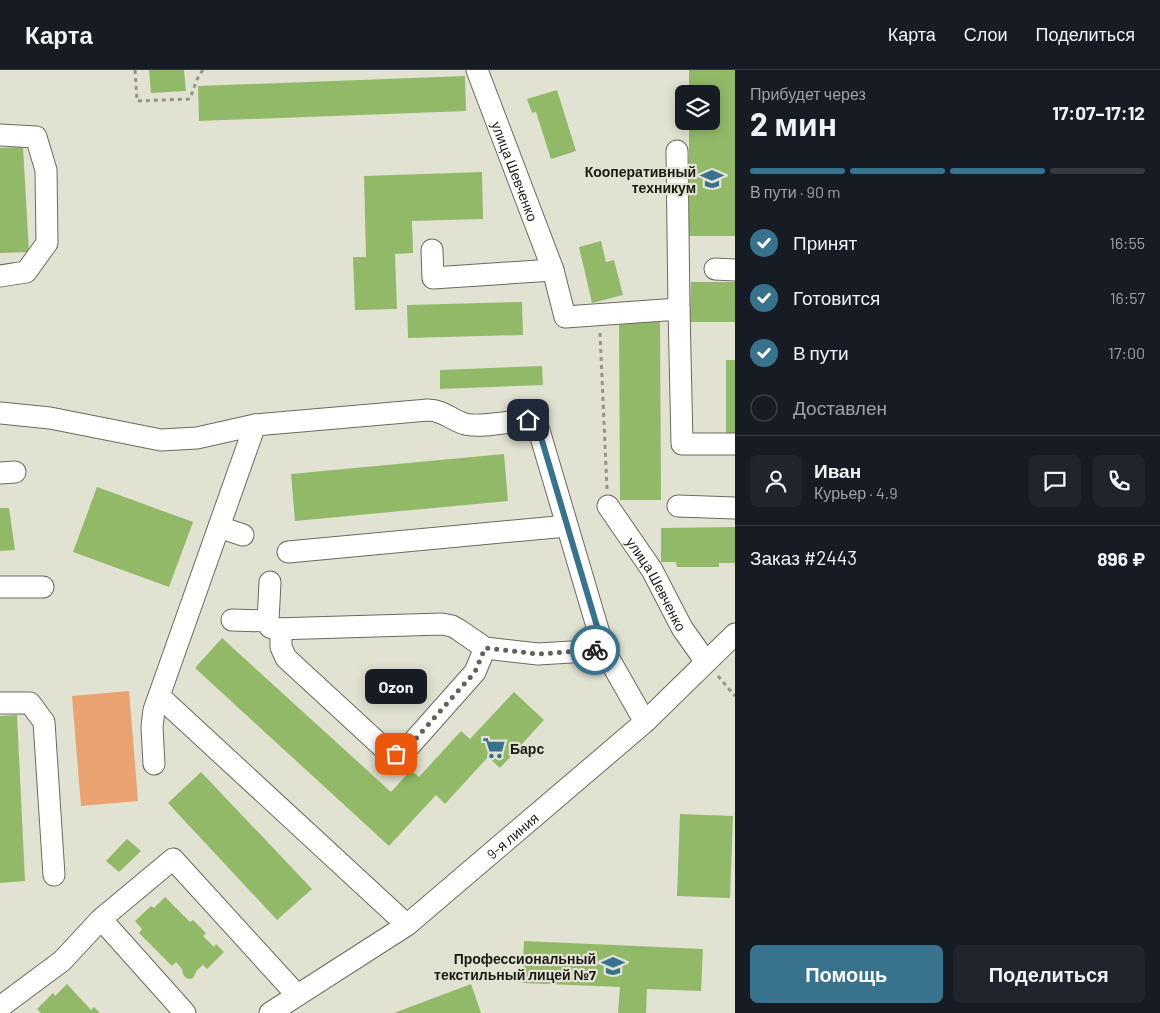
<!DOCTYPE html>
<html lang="ru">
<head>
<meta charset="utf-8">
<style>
	:root { --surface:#171b24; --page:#20242c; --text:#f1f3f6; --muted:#9ea1a6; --line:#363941; --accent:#39728c }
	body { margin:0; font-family:Barlow,sans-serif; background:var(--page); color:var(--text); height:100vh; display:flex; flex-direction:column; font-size:19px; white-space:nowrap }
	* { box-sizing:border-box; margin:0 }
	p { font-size:16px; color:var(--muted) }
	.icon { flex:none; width:28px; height:28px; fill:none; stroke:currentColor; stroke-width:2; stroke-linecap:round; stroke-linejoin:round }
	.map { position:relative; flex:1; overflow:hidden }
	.sheet { display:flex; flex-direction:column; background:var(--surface); width:425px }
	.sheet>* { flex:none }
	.tools { position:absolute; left:675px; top:15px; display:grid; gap:10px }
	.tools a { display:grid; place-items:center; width:45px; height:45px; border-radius:8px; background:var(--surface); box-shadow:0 2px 12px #0003; font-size:25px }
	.pin { position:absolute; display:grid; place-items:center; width:42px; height:42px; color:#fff; margin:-21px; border-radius:10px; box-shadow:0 2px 8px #0006 }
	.courier { position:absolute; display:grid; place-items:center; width:50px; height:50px; margin:-25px; border:4px solid #39728c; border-radius:50%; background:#fff; color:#222; box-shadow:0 1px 6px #0007 }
	.bubble { position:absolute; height:35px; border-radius:8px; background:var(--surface); box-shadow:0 2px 12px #0003; font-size:16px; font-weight:700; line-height:35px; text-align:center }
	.summary em { font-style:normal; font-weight:700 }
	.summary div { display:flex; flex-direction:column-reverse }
	.summary { display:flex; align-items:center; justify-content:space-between; height:85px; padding:0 15px }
	h1 { font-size:32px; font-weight:700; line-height:38px }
	.bar { display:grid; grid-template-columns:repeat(4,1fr); gap:8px 5px; align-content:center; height:60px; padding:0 15px }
	.bar i { height:6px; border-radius:4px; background:var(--line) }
	.bar .on { background:var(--accent) }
	.bar p { grid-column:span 4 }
	.line { display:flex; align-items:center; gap:12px; padding:0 15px; border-top:1px solid var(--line) }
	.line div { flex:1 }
	.round { display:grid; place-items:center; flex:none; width:52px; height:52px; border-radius:8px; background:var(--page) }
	ol { padding:0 15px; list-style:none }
	li { display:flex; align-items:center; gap:15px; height:55px }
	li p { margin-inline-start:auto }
	li .icon { padding:5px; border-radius:50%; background:var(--accent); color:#fff; stroke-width:4 }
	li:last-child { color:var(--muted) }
	li i { width:28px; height:28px; border:2px solid var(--line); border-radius:50% }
	.action { display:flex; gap:10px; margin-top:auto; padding:10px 15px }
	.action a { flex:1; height:58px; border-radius:8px; background:var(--accent); color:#fff; font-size:20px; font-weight:700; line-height:58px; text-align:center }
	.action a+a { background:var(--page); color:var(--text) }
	header { display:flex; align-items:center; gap:30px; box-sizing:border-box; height:70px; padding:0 25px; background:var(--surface); border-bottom:1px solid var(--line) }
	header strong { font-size:24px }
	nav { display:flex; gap:28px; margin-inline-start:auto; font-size:18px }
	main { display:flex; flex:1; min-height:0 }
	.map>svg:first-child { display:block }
	.green { fill:#eaa270 }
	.building { fill:#92b968 }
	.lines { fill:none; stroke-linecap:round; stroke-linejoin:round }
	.minor-casing { stroke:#6b6a5e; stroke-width:23 }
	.path { stroke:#949489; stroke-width:3; stroke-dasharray:4 4; stroke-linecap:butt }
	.minor { stroke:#fff; stroke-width:21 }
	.done { stroke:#616158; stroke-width:5; stroke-dasharray:0 9 }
	.route { stroke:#39728c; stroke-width:6 }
	.labels { text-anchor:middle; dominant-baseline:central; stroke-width:4.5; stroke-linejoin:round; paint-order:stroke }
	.street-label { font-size:14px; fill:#1b1b16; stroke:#e2e2d3 }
	.poi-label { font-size:14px; font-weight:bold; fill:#1b1b16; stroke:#e2e2d3; text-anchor:end }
</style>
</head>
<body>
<header>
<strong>Карта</strong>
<nav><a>Карта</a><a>Слои</a><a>Поделиться</a></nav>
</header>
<main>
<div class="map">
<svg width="735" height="943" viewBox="0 0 735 943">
	<rect width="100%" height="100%" fill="#e2e2d3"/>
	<polygon class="green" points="129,621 138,731 81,736 72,626"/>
	<g class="building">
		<polygon points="149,0 184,0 186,21 151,23"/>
		<polygon points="689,0 735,0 735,166 689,166 689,51 711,51 711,24 689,24"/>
		<polygon points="465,6 466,41 199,51 198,16"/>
		<polygon points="557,20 576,81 551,89 536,42 532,43 527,29"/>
		<polygon points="23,77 29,182 0,183 0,78"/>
		<polygon points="482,102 483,149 412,151 413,183 395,184 397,239 355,240 353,187 366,187 364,106"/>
		<polygon points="601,171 606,192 614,190 623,225 592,233 579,177"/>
		<polygon points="691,212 735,212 735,252 690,252"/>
		<polygon points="522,232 523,265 408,268 407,235"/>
		<polygon points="619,248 660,248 661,430 620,430"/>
		<rect x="726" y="290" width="9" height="75"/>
		<polygon points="542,296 543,315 440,319 440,300"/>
		<polygon points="504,384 508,431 295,451 291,404"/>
		<polygon points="97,417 193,452 169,517 73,482"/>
		<polygon points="0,438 9,438 15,480 0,481"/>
		<polygon points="735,457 735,493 719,493 719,497 677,497 676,492 661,492 661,458"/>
		<polygon points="222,568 391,722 411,700 419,707 461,661 470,669 514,622 544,650 500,698 488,687 445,734 436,725 389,776 195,598"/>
		<polygon points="17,645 25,811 0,813 0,646"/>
		<polygon points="201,702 312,819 277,850 168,733"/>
		<polygon points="680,744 733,746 730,828 677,826"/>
		<polygon points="127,769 141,781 119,802 106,791"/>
		<polygon points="165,827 190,852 193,850 206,863 203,866 214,877 216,874 224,882 207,899 203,895 197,900 193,908 190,909 186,908 183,904 182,899 176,892 172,896 139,863 142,859 135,851 151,836 154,838"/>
		<polygon points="524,871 703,879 701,921 647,919 646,943 618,943 620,917 522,913"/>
		<polygon points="67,914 91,940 94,937 100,943 41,943 37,939 53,923 55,926"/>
		<polygon points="471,914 481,943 394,943"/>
	</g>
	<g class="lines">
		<defs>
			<g id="minor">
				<path id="s1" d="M477,0L553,200L565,247L679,239L682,374H735"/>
				<polyline points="0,65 36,67 46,100 47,173 26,202 0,206"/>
				<polyline points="677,81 679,239"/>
				<polyline points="432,180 433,208 553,200"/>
				<polyline points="715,199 735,200"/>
				<path d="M0,343L50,348L161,370L197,368L255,355L428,340C443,340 451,350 465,354C480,358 511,351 528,350L534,352L538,357L604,580"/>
				<polyline points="0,403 15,402"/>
				<path id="s2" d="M608,436L652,500L682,558L706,592"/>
				<polyline points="678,436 735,438"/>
				<polyline points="219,457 243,465"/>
				<polyline points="288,482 567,456"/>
				<polyline points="270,512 268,551 270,557 275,559 442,554 452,556 459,560 485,578 538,584 604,580 645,652"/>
				<polyline points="0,517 43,517"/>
				<polyline points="232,550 268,551"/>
				<polyline points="281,559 281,577 286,588 388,682 396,684 404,682 475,602 485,578"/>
				<polyline points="159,626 407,855"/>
				<polyline points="0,633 30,633 44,652 54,805"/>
				<polyline points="154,694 152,657 154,640 255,355"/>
				<polyline points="0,937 62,891 101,849"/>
				<polyline points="185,943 101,849 173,789 297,925"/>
				<path id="s3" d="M270,943L407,855L645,652L735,564"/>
			</g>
		</defs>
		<use href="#minor" class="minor-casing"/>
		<g class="path">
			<path d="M135,0L137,31L190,29C194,19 196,8 203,0"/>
			<polyline points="600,263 607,419"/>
			<polyline points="718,606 735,626"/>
		</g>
		<use href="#minor" class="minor"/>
	</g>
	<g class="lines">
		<polyline class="done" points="396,684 404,682 475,602 485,578 538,584 595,580"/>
		<polyline class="route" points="528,350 534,352 538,357 604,580 595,580"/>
	</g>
	<defs>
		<symbol id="university-bare" viewBox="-9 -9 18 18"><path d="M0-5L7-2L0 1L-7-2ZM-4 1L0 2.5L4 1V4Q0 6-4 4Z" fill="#39728c" stroke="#e2e2d3" stroke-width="2.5" paint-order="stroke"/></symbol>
		<symbol id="supermarket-bare" viewBox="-9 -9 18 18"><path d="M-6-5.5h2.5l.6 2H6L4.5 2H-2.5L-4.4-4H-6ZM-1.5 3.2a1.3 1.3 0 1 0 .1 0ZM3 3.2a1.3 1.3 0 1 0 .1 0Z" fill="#39728c" stroke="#e2e2d3" stroke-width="2.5" paint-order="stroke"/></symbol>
	</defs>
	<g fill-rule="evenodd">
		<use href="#university-bare" x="696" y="93" width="32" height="32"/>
		<use href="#supermarket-bare" x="478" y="662" width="32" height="32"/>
		<use href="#university-bare" x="597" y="880" width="32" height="32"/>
	</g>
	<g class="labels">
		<g class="street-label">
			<text stroke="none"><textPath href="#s1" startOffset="108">улица Шевченко</textPath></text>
			<text stroke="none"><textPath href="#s2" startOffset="92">улица Шевченко</textPath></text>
			<text stroke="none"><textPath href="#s3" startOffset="301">9-я линия</textPath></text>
		</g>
		<g class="poi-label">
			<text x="696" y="101">Кооперативный<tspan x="696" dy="16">техникум</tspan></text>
			<text x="510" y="678" text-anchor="start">Барс</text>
			<text x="596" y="888">Профессиональный<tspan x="596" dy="16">текстильный лицей №7</tspan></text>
		</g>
	</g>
</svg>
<div class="tools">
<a><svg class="icon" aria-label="layers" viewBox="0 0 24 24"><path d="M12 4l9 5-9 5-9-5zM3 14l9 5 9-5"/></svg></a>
</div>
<div class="pin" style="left:396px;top:684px;background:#ea580c"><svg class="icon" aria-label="bag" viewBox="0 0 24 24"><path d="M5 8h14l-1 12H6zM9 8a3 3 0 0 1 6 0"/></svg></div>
<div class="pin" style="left:528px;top:350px;background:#1f2937"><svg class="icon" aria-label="home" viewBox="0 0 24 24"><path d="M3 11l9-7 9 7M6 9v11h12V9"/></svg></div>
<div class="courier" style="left:595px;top:580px"><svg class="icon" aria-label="bike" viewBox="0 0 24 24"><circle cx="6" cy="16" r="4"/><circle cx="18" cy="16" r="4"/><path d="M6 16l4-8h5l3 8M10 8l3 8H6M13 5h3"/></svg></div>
<div class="bubble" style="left:365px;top:599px;width:62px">Ozon</div>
</div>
<section class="sheet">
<div class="summary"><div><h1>2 мин</h1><p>Прибудет через</p></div><em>17:07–17:12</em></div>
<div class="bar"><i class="on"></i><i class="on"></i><i class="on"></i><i></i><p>В пути · 90 m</p></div>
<ol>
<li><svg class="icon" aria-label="check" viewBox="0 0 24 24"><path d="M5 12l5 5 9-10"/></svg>Принят<p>16:55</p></li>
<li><svg class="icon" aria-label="check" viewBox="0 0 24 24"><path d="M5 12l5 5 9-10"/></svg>Готовится<p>16:57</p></li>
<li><svg class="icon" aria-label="check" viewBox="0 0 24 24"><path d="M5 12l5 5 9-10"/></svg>В пути<p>17:00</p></li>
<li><i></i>Доставлен</li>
</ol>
<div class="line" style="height:90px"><a class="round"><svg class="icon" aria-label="person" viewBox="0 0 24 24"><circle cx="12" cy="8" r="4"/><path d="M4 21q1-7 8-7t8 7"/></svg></a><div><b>Иван</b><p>Курьер · 4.9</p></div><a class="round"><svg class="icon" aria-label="chat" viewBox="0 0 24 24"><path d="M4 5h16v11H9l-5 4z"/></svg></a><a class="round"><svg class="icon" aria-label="phone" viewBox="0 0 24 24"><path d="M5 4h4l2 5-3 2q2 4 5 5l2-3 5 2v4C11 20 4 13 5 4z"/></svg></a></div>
<div class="line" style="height:65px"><div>Заказ #2443</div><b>896 ₽</b></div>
<div class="action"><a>Помощь</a><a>Поделиться</a></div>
</section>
</main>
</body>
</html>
